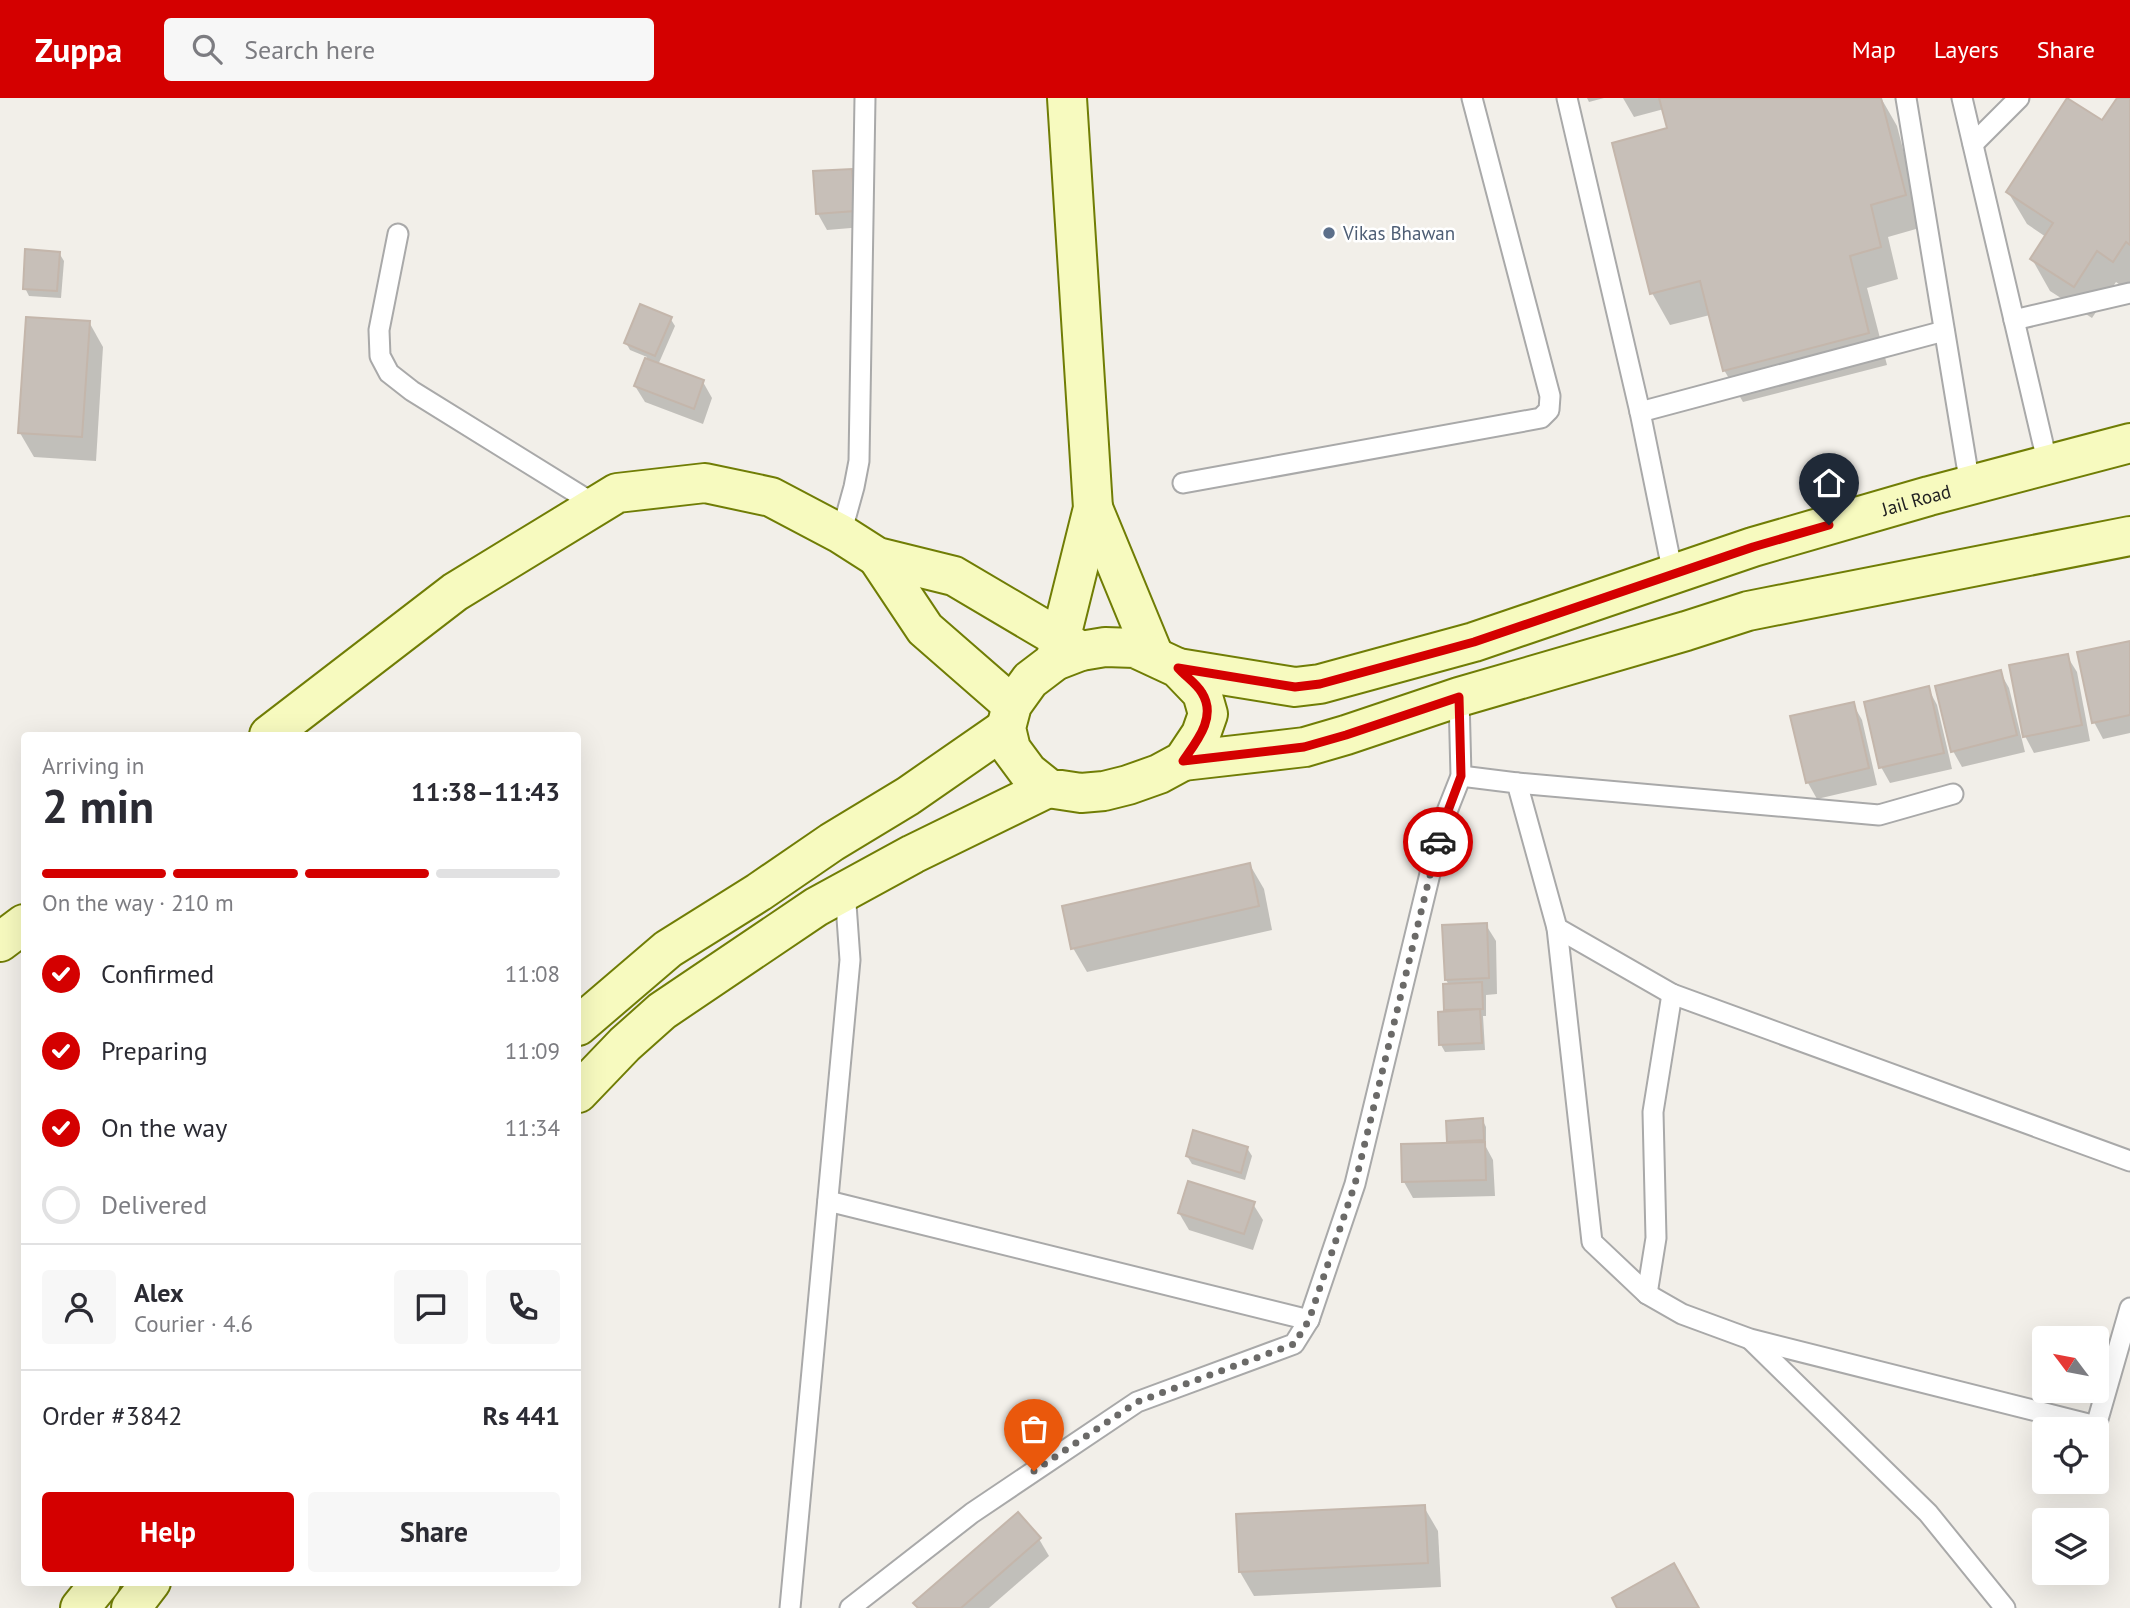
<!DOCTYPE html>
<html lang="en">
<head>
<meta charset="utf-8">
<style>
	:root { --surface:#fff; --page:#f7f7f7; --text:#2b2b33; --muted:#7c7c81; --line:#e1e1e2; --accent:#d40000 }
	body { margin:0; font-family:"PT Sans",sans-serif; background:var(--page); color:var(--text); height:100vh; display:flex; flex-direction:column; font-size:26px; white-space:nowrap }
	* { box-sizing:border-box; margin:0 }
	p { font-size:23px; color:var(--muted) }
	.icon { flex:none; width:38px; height:38px; fill:none; stroke:currentColor; stroke-width:2; stroke-linecap:round; stroke-linejoin:round }
	.map { position:relative; flex:1; overflow:hidden }
	.drawer { position:absolute; left:21px; top:634px; width:560px; height:854px; display:flex; flex-direction:column; background:var(--surface); border-radius:7px; box-shadow:0 7px 28px #0002 }
	.drawer>* { flex:none }
	.needle { width:46px; rotate:302deg }
	.buttons { position:absolute; left:2032px; top:1228px; display:grid; gap:14px }
	.buttons a { display:grid; place-items:center; width:77px; height:77px; border-radius:7px; background:var(--surface); box-shadow:0 7px 28px #0002; font-size:35px }
	.pin { position:absolute; display:grid; place-items:center; width:60px; height:60px; color:#fff; margin:-72px -30px; border-radius:50% 50% 50% 0; rotate:-45deg; box-shadow:0 0 7px #0007 }
	.pin .icon { rotate:45deg }
	.courier { position:absolute; display:grid; place-items:center; width:70px; height:70px; margin:-35px; border:5px solid #d40000; border-radius:50%; background:#fff; color:#222; box-shadow:0 2px 9px #0007 }
	.summary em { font-style:normal; font-weight:700 }
	.summary div { display:flex; flex-direction:column-reverse }
	.summary { display:flex; align-items:center; justify-content:space-between; height:119px; padding:0 21px }
	h1 { font-size:46px; font-weight:700; line-height:52px }
	.bar { display:grid; grid-template-columns:repeat(4,1fr); gap:10px 7px; align-content:center; height:84px; padding:0 21px }
	.bar i { height:9px; border-radius:5px; background:var(--line) }
	.bar .on { background:var(--accent) }
	.bar p { grid-column:span 4 }
	.line { display:flex; align-items:center; gap:18px; padding:0 21px; border-top:2px solid var(--line) }
	.line div { flex:1 }
	.round { display:grid; place-items:center; flex:none; width:74px; height:74px; border-radius:7px; background:var(--page) }
	ol { padding:0 21px; list-style:none }
	li { display:flex; align-items:center; gap:21px; height:77px }
	li p { margin-inline-start:auto }
	li .icon { padding:7px; border-radius:50%; background:var(--accent); color:#fff; stroke-width:4 }
	li:last-child { color:var(--muted) }
	li i { width:38px; height:38px; border:4px solid var(--line); border-radius:50% }
	.button { display:flex; gap:14px; margin-top:auto; padding:14px 21px }
	.button a { flex:1; height:80px; border-radius:7px; background:var(--accent); color:#fff; font-size:28px; font-weight:700; line-height:80px; text-align:center }
	.button a+a { background:var(--page); color:var(--text) }
	header { display:flex; align-items:center; gap:42px; box-sizing:border-box; height:98px; padding:0 35px; background:var(--accent); color:#fff }
	header strong { font-size:33px }
	nav { display:flex; gap:38px; margin-inline-start:auto; font-size:24px }
	.search { width:490px; height:63px; background:var(--page); display:flex; align-items:center; gap:18px; box-sizing:border-box; padding:0 24px; border-radius:7px; color:var(--muted); font-size:26px }
	.map>svg:first-child { display:block }
	.shadow { fill:#0003 }
	.building { fill:#c7bfb8; stroke:#c4b6ab; stroke-width:2 }
	.lines { fill:none; stroke-linecap:round; stroke-linejoin:round }
	.lane-casing { stroke:#a9a9a9; stroke-width:23 }
	.secondary-casing { stroke:#707d05; stroke-width:42 }
	.lane { stroke:#fff; stroke-width:19 }
	.secondary { stroke:#f7fabf; stroke-width:38 }
	.done { stroke:#6b6a68; stroke-width:7; stroke-dasharray:0 12.6 }
	.route { stroke:#d40000; stroke-width:9 }
	.service-dot { fill:#5c6f8a; stroke:#fff; stroke-width:2.5 }
	.labels { text-anchor:middle; dominant-baseline:central; stroke-width:5; stroke-linejoin:round; paint-order:stroke }
	.service-label { font-size:19px; fill:#4e5e75; stroke:#fff; text-anchor:start }
	.street-label { font-size:19px; fill:#222; stroke:#fff }
</style>
</head>
<body>
<header>
<strong>Zuppa</strong>
<div class="search"><svg class="icon" aria-label="search" viewBox="0 0 24 24"><circle cx="10" cy="10" r="6"/><path d="M15 15l6 6"/></svg>Search here</div>
<nav><a>Map</a><a>Layers</a><a>Share</a></nav>
</header>
<div class="map">
<svg width="2130" height="1510" viewBox="0 0 2130 1510">
	<rect width="100%" height="100%" fill="#f2efe9"/>
	<g class="shadow">
		<polygon points="1587,0 1604,0 1589,4"/>
		<polygon points="1623,0 1881,0 1897,28 1923,129 1888,139 1898,181 1867,190 1887,267 1743,304 1724,272 1710,217 1670,227 1652,195 1669,32 1664,11 1634,19"/>
		<polygon points="2119,0 2130,0 2130,194 2116,184 2092,220 2050,193 2032,161 2046,139 2027,126 2008,94 2103,25"/>
		<polygon points="851,72 861,89 863,129 827,132 818,116"/>
		<polygon points="59,155 64,163 61,200 29,198 25,190"/>
		<polygon points="670,220 675,228 658,267 703,284 712,300 703,326 645,304 635,288 647,259 630,252 626,245"/>
		<polygon points="89,224 103,249 96,363 34,359 20,335"/>
		<polygon points="2130,545 2130,635 2103,641 2094,624"/>
		<polygon points="2067,558 2077,574 2090,643 2034,655 2025,638"/>
		<polygon points="2000,574 2009,590 2025,654 1962,669 1953,653"/>
		<polygon points="1928,590 1937,607 1952,671 1890,685 1881,669"/>
		<polygon points="1853,606 1862,622 1877,687 1817,701 1808,685 1792,619"/>
		<polygon points="1250,767 1264,791 1272,832 1087,874 1073,850"/>
		<polygon points="1486,827 1496,843 1497,896 1486,897 1486,918 1483,918 1485,952 1445,954 1441,947 1446,915 1445,887 1449,887 1446,882"/>
		<polygon points="1482,1021 1486,1029 1486,1049 1493,1062 1495,1098 1413,1100 1404,1084 1450,1047 1449,1044"/>
		<polygon points="1247,1050 1252,1058 1245,1082 1192,1066 1187,1058"/>
		<polygon points="1253,1106 1263,1122 1253,1152 1189,1132 1179,1115"/>
		<polygon points="1424,1409 1438,1433 1441,1489 1254,1498 1240,1474"/>
		<polygon points="1039,1441 1049,1458 989,1510 919,1510"/>
	</g>
	<g class="building">
		<polygon points="1659,0 1881,0 1906,97 1871,107 1881,149 1850,158 1869,235 1723,273 1700,183 1650,196 1612,45 1667,30"/>
		<polygon points="2067,0 2102,22 2117,0 2130,0 2130,147 2126,144 2113,164 2097,153 2074,189 2030,161 2053,125 2006,94"/>
		<polygon points="852,71 855,113 816,116 813,73"/>
		<polygon points="25,151 60,154 57,193 23,191"/>
		<polygon points="640,206 672,219 655,258 624,245"/>
		<polygon points="26,219 90,223 82,339 18,335"/>
		<polygon points="645,260 704,282 694,311 634,288"/>
		<polygon points="2130,543 2130,617 2092,625 2077,554"/>
		<polygon points="2068,556 2082,627 2023,639 2009,567"/>
		<polygon points="2001,572 2017,637 1951,654 1935,588"/>
		<polygon points="1929,588 1944,655 1879,670 1864,604"/>
		<polygon points="1854,604 1869,670 1806,685 1790,618"/>
		<polygon points="1250,765 1259,808 1071,851 1062,808"/>
		<polygon points="1487,825 1489,880 1445,882 1442,827"/>
		<polygon points="1482,884 1483,911 1444,912 1443,886"/>
		<polygon points="1480,911 1482,945 1439,947 1438,914"/>
		<polygon points="1483,1020 1484,1042 1447,1044 1446,1023"/>
		<polygon points="1193,1032 1248,1049 1241,1075 1186,1058"/>
		<polygon points="1485,1044 1486,1082 1402,1084 1401,1046"/>
		<polygon points="1188,1083 1255,1104 1244,1136 1178,1115"/>
		<polygon points="1425,1407 1428,1465 1239,1474 1236,1416"/>
		<polygon points="1018,1414 1041,1440 961,1510 918,1510 913,1505"/>
		<polygon points="1674,1465 1699,1510 1617,1510 1612,1500"/>
	</g>
	<g class="lines">
		<defs>
			<g id="lane">
				<polyline points="1567,0 1640,314 1673,476"/>
				<polyline points="1906,0 1970,387"/>
				<polyline points="1962,0 2048,367"/>
				<polyline points="1973,46 2019,0"/>
				<polyline points="398,136 379,232 380,258 389,275 412,293 596,407"/>
				<polyline points="2014,222 2130,195"/>
				<polyline points="1640,314 1944,233"/>
				<polyline points="1183,385 1541,320 1549,312 1550,298 1472,0"/>
				<polyline points="841,436 854,389 859,363 865,0"/>
				<polyline points="1461,678 1517,685 1557,830 1672,896 2130,1063"/>
				<polyline points="1517,685 1879,717 1953,696"/>
				<polyline points="1557,830 1592,1144 1647,1196 1682,1216 1750,1241 2096,1328 2130,1210"/>
				<polyline points="828,1103 1309,1222"/>
				<polyline points="1647,1196 1656,1140 1653,1014 1672,896"/>
				<polyline points="1751,1242 1928,1415 2005,1510"/>
				<polyline points="790,1510 850,862 845,792"/>
				<polyline points="850,1510 972,1415 1137,1304 1294,1246 1309,1222 1355,1086 1442,726 1461,678 1459,599"/>
			</g>
			<g id="secondary">
				<polyline points="1093,410 1154,558"/>
				<polyline points="877,459 925,531 1012,607"/>
				<polygon points="1105,549 1135,550 1178,570 1202,595 1208,616 1201,636 1183,663 1159,676 1128,687 1104,693 1081,695 1048,690 1028,674 1011,651 1006,630 1012,607 1030,582 1055,563 1081,553"/>
				<polyline points="1055,563 1093,410 1067,0"/>
				<path id="s1" d="M1178,570L1295,589L1320,586L1474,544L1753,449L1929,398L2130,345"/>
				<polyline points="269,637 455,494 617,395 705,385 771,399 841,436 877,459 954,478 1081,553"/>
				<polyline points="1183,663 1305,649 1346,637 1459,599 1686,533 1748,513 2130,438"/>
				<polyline points="0,844 24,826"/>
				<polyline points="578,928 668,851 759,794 832,744 908,698 1006,630"/>
				<polyline points="578,995 625,946 662,913 816,809 913,756 1048,690"/>
				<polyline points="80,1510 101,1484"/>
				<polyline points="131,1510 151,1484"/>
			</g>
		</defs>
		<use href="#lane" class="lane-casing"/>
		<use href="#secondary" class="secondary-casing"/>
		<use href="#lane" class="lane"/>
		<use href="#secondary" class="secondary"/>
	</g>
	<g class="lines">
		<polyline class="done" points="1034,1373 1137,1304 1294,1246 1309,1222 1355,1086 1438,744"/>
		<path class="route" d="M1438,744L1443,726L1461,678L1459,599L1346,637L1304,649L1183,663C1197,643 1217,619 1202,595C1197,586 1185,578 1178,570L1295,589L1320,586L1474,544L1753,449L1829,427"/>
	</g>
	<circle class="service-dot" cx="1329" cy="135" r="7"/>
	<g class="labels">
		<g class="service-label">
			<text x="1343" y="135">Vikas Bhawan</text>
		</g>
		<g class="street-label">
			<text stroke="none"><textPath href="#s1" startOffset="768">Jail Road</textPath></text>
		</g>
	</g>
</svg>
<div class="buttons">
<a><svg class="needle" viewBox="-14 -14 28 28"><path d="M0-13l5 13h-10z" fill="#e53935"/><path d="M0 13l5-13h-10z" fill="#7c7c81"/></svg></a>
<a><svg class="icon" aria-label="locate" viewBox="0 0 24 24"><circle cx="12" cy="12" r="6"/><path d="M12 2v4M12 18v4M2 12h4M18 12h4"/></svg></a>
<a><svg class="icon" aria-label="layers" viewBox="0 0 24 24"><path d="M12 4l9 5-9 5-9-5zM3 14l9 5 9-5"/></svg></a>
</div>
<div class="pin" style="left:1034px;top:1373px;background:#ea580c"><svg class="icon" aria-label="bag" viewBox="0 0 24 24"><path d="M5 8h14l-1 12H6zM9 8a3 3 0 0 1 6 0"/></svg></div>
<div class="pin" style="left:1829px;top:427px;background:#1f2937"><svg class="icon" aria-label="home" viewBox="0 0 24 24"><path d="M3 11l9-7 9 7M6 9v11h12V9"/></svg></div>
<div class="courier" style="left:1438px;top:744px"><svg class="icon" aria-label="car" viewBox="0 0 24 24"><path d="M5 17H2v-5l4-1 3-4h7l3 4 3 1v5h-3M9 17h6M6 11h13"/><circle cx="7" cy="17" r="2"/><circle cx="17" cy="17" r="2"/></svg></div>
<section class="drawer">
<div class="summary"><div><h1>2 min</h1><p>Arriving in</p></div><em>11:38–11:43</em></div>
<div class="bar"><i class="on"></i><i class="on"></i><i class="on"></i><i></i><p>On the way · 210 m</p></div>
<ol>
<li><svg class="icon" aria-label="check" viewBox="0 0 24 24"><path d="M5 12l5 5 9-10"/></svg>Confirmed<p>11:08</p></li>
<li><svg class="icon" aria-label="check" viewBox="0 0 24 24"><path d="M5 12l5 5 9-10"/></svg>Preparing<p>11:09</p></li>
<li><svg class="icon" aria-label="check" viewBox="0 0 24 24"><path d="M5 12l5 5 9-10"/></svg>On the way<p>11:34</p></li>
<li><i></i>Delivered</li>
</ol>
<div class="line" style="height:126px"><a class="round"><svg class="icon" aria-label="person" viewBox="0 0 24 24"><circle cx="12" cy="8" r="4"/><path d="M4 21q1-7 8-7t8 7"/></svg></a><div><b>Alex</b><p>Courier · 4.6</p></div><a class="round"><svg class="icon" aria-label="chat" viewBox="0 0 24 24"><path d="M4 5h16v11H9l-5 4z"/></svg></a><a class="round"><svg class="icon" aria-label="phone" viewBox="0 0 24 24"><path d="M5 4h4l2 5-3 2q2 4 5 5l2-3 5 2v4C11 20 4 13 5 4z"/></svg></a></div>
<div class="line" style="height:91px"><div>Order #3842</div><b>Rs 441</b></div>
<div class="button"><a>Help</a><a>Share</a></div>
</section>
</div>
</body>
</html>
